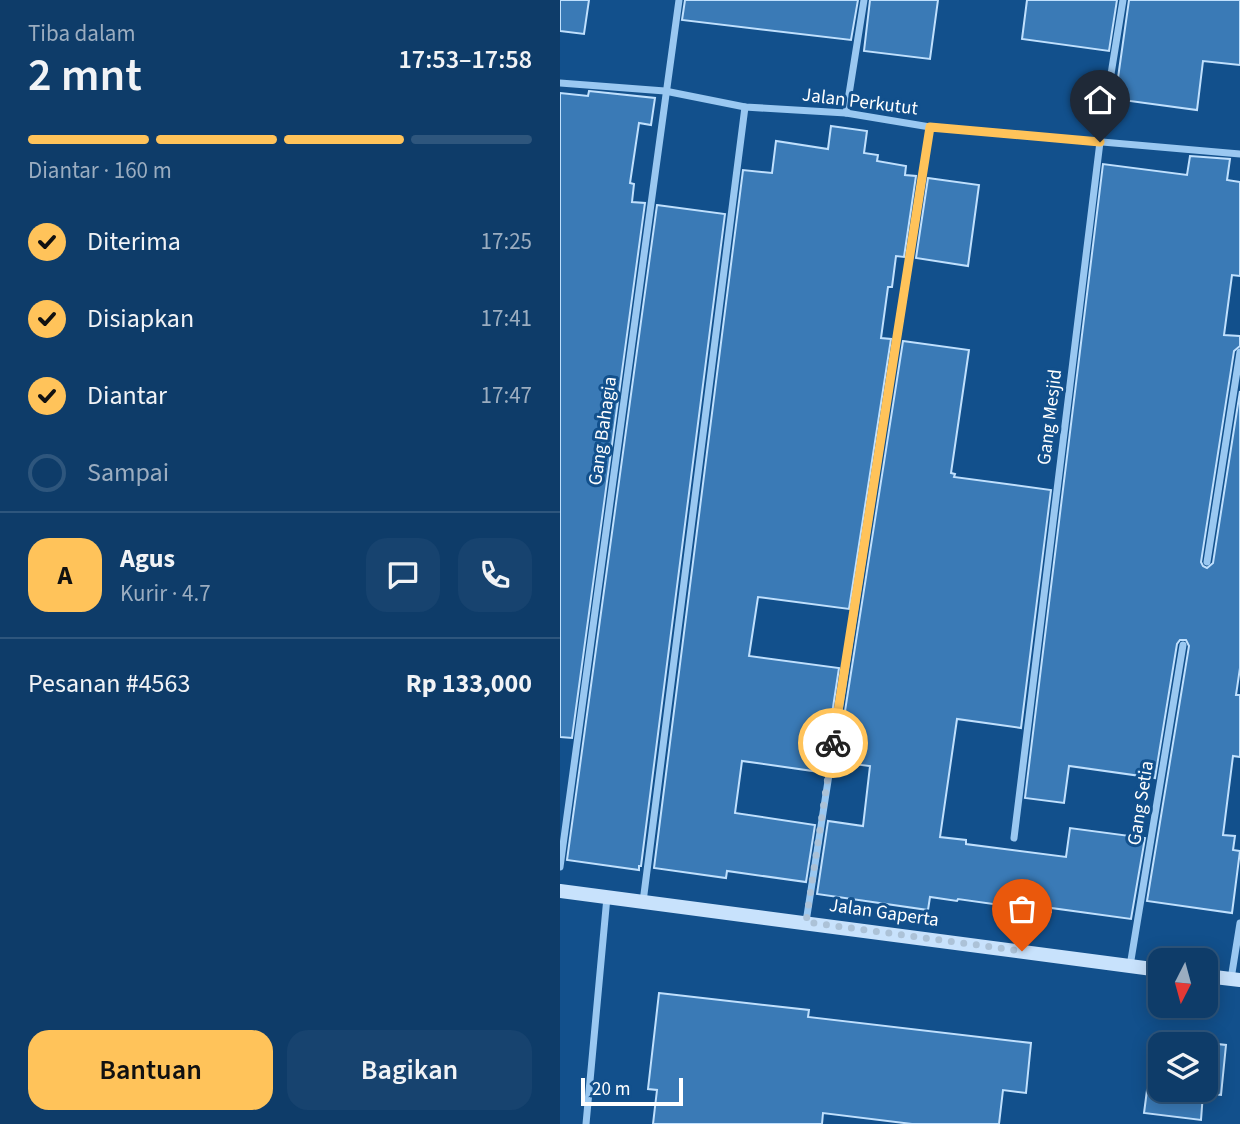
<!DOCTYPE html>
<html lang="id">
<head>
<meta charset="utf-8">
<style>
	:root { --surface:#0e3c69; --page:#17436f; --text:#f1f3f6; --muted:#9badc0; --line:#2e567d; --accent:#ffc35a }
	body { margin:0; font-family:"Source Sans 3",sans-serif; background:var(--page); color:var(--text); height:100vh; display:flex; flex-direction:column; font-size:26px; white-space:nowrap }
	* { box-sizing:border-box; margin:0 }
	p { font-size:23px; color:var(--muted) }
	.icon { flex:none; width:38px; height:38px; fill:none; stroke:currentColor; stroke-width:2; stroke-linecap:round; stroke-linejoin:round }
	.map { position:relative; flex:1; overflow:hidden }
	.panel { display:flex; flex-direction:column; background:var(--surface); width:560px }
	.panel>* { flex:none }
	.needle { width:46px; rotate:186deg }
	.buttons { position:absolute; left:588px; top:948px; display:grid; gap:14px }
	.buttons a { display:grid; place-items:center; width:70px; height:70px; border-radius:14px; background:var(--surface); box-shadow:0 4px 18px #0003,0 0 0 2px var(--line); font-size:35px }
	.scale { position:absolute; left:21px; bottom:18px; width:102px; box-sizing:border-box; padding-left:7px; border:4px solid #fff; border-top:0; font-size:19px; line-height:24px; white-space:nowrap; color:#fff; -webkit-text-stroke:5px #12508c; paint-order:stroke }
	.pin { position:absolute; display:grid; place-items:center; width:60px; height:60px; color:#fff; margin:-72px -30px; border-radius:50% 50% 50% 0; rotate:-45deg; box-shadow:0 0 7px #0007 }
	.pin .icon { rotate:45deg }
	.courier { position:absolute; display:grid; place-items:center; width:70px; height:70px; margin:-35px; border:5px solid #ffc35a; border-radius:50%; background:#fff; color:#222; box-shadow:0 2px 9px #0007 }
	.headline em { font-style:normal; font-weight:600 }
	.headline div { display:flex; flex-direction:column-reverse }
	.headline { display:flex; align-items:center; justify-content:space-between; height:119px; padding:0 28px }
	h1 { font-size:46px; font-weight:600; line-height:52px }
	.bar { display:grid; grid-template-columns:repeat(4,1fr); gap:10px 7px; align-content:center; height:84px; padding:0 28px }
	.bar i { height:9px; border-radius:5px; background:var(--line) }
	.bar .current { background:var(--accent) }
	.bar p { grid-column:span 4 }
	.line { display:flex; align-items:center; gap:18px; padding:0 28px; border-top:2px solid var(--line) }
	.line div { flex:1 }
	.round { display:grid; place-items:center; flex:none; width:74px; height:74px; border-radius:21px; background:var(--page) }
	ol { padding:0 28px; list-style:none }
	li { display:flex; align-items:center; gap:21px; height:77px }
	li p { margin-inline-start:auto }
	li .icon { padding:7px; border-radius:50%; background:var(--accent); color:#111; stroke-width:4 }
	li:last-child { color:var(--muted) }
	li i { width:38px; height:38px; border:4px solid var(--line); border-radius:50% }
	.primary-button { display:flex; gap:14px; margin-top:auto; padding:14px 28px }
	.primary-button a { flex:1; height:80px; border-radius:21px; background:var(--accent); color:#111; font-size:28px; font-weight:600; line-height:80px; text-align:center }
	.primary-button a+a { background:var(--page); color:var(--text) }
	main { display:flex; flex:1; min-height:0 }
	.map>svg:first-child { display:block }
	.building { fill:#3a7ab6; stroke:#c0e0fd; stroke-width:2; fill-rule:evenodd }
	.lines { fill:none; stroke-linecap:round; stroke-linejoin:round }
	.street { stroke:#9ac8f1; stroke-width:7 }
	.secondary { stroke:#c8e2fc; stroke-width:14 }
	.done { stroke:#acc2d7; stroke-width:7; stroke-dasharray:0 12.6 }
	.route { stroke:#ffc35a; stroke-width:9 }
	.labels { text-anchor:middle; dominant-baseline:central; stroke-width:6; stroke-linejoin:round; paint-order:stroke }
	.street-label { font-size:19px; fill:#fff; stroke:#12508c }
</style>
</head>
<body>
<main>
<section class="panel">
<div class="headline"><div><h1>2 mnt</h1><p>Tiba dalam</p></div><em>17:53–17:58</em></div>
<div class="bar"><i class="current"></i><i class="current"></i><i class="current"></i><i></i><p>Diantar · 160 m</p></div>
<ol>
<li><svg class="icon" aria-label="check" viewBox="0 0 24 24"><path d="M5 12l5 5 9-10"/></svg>Diterima<p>17:25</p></li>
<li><svg class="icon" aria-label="check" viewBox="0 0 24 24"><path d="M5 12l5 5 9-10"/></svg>Disiapkan<p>17:41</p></li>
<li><svg class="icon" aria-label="check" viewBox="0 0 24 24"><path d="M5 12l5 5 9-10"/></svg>Diantar<p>17:47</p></li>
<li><i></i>Sampai</li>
</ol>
<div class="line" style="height:126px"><b class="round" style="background:var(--accent);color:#111">A</b><div><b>Agus</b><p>Kurir · 4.7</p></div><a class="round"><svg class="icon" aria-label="chat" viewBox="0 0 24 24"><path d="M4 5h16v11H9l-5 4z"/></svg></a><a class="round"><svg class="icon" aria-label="phone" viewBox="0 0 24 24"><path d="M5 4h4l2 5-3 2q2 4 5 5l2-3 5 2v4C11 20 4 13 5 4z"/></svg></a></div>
<div class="line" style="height:91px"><div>Pesanan #4563</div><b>Rp 133,000</b></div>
<div class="primary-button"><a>Bantuan</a><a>Bagikan</a></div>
</section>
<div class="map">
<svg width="680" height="1124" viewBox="0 0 680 1124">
	<rect width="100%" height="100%" fill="#12508c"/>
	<g class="building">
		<polygon points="0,0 29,0 24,34 0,31"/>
		<polygon points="125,0 298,0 291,40 122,20"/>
		<polygon points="310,0 378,0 370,59 304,51"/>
		<polygon points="467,0 557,0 549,51 462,39"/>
		<polygon points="569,0 680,0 680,65 643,61 637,110 555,99"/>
		<polygon points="29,91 95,98 91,125 79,123 70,183 74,184 72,202 85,203 12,738 0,737 0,93 28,96"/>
		<polygon points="271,126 307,131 304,153 318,155 317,161 346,166 345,175 356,176 344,257 336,256 332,287 328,287 321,338 331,339 289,609 198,597 189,656 279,668 265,760 255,759 253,771 182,761 175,813 255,825 246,882 167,871 166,878 94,868 183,170 212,173 216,141 268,149"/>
		<polygon points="630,156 670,159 667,180 680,182 680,276 672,275 664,335 680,336 680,346 674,351 641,562 643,566 647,568 653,563 680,391 680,668 676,695 680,695 680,757 673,756 663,835 675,836 673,850 680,851 672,913 587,901 629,646 626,640 620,640 617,644 595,778 509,766 504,803 465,798 543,164 627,175"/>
		<polygon points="368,178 419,185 408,266 356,258"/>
		<polygon points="97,205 165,214 81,866 79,866 79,870 7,860"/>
		<polygon points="343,341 409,350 391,473 395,474 394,477 491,490 461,728 397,719 380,837 406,840 406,844 506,857 510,828 585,838 571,919 491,908 491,912 398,899 397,901 370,897 368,910 257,894 268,821 303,826 310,766 277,762"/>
		<polygon points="99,993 249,1010 248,1017 471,1043 466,1093 443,1090 439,1124 352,1124 263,1113 262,1124 93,1124 97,1090 88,1089"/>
		<path d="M594,1037L666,1045L661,1095L643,1093L641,1120L584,1113ZM600,1045H646V1090H600Z"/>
	</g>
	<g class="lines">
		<g class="street">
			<polyline points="0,83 105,91 185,107 286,113 370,127 680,154"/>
			<polyline points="286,113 304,0"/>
			<polyline points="647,562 680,352"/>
			<polyline points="454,838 540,142 563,0"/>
			<polyline points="0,867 119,0"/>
			<polyline points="83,902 185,107"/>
			<polyline points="246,922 370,127"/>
			<polyline points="570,966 623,645"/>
			<polyline points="671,979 680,923"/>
			<polyline points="26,1124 47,897"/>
		</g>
		<g class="secondary">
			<polyline points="0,891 600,970"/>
			<polyline points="646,976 680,980"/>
		</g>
	</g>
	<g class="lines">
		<polyline class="done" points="273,743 246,922 462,951"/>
		<polyline class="route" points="273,743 370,127 540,142"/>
	</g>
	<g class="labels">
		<g class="street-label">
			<text transform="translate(300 102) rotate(7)">Jalan Perkutut</text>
			<text transform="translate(490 417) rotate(-83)">Gang Mesjid</text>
			<text transform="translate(43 431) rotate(-82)">Gang Bahagia</text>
			<text transform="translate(581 803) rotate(-81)">Gang Setia</text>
			<text transform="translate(324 913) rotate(8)">Jalan Gaperta</text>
		</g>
	</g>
</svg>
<div class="buttons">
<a><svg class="needle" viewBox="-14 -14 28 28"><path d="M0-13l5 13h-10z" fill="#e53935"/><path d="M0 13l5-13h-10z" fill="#9badc0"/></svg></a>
<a><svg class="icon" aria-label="layers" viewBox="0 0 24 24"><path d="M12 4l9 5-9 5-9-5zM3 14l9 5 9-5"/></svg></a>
</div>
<div class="scale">20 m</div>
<div class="pin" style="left:462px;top:951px;background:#ea580c"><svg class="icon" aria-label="bag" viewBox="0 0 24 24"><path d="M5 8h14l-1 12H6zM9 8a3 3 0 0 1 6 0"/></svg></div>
<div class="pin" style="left:540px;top:142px;background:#1f2937"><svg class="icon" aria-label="home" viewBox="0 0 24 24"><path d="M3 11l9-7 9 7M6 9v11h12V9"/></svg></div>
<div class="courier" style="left:273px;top:743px"><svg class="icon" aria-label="bike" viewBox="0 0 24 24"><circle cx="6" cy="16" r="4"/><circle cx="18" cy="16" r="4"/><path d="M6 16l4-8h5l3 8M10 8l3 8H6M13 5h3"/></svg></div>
</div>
</main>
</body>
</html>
